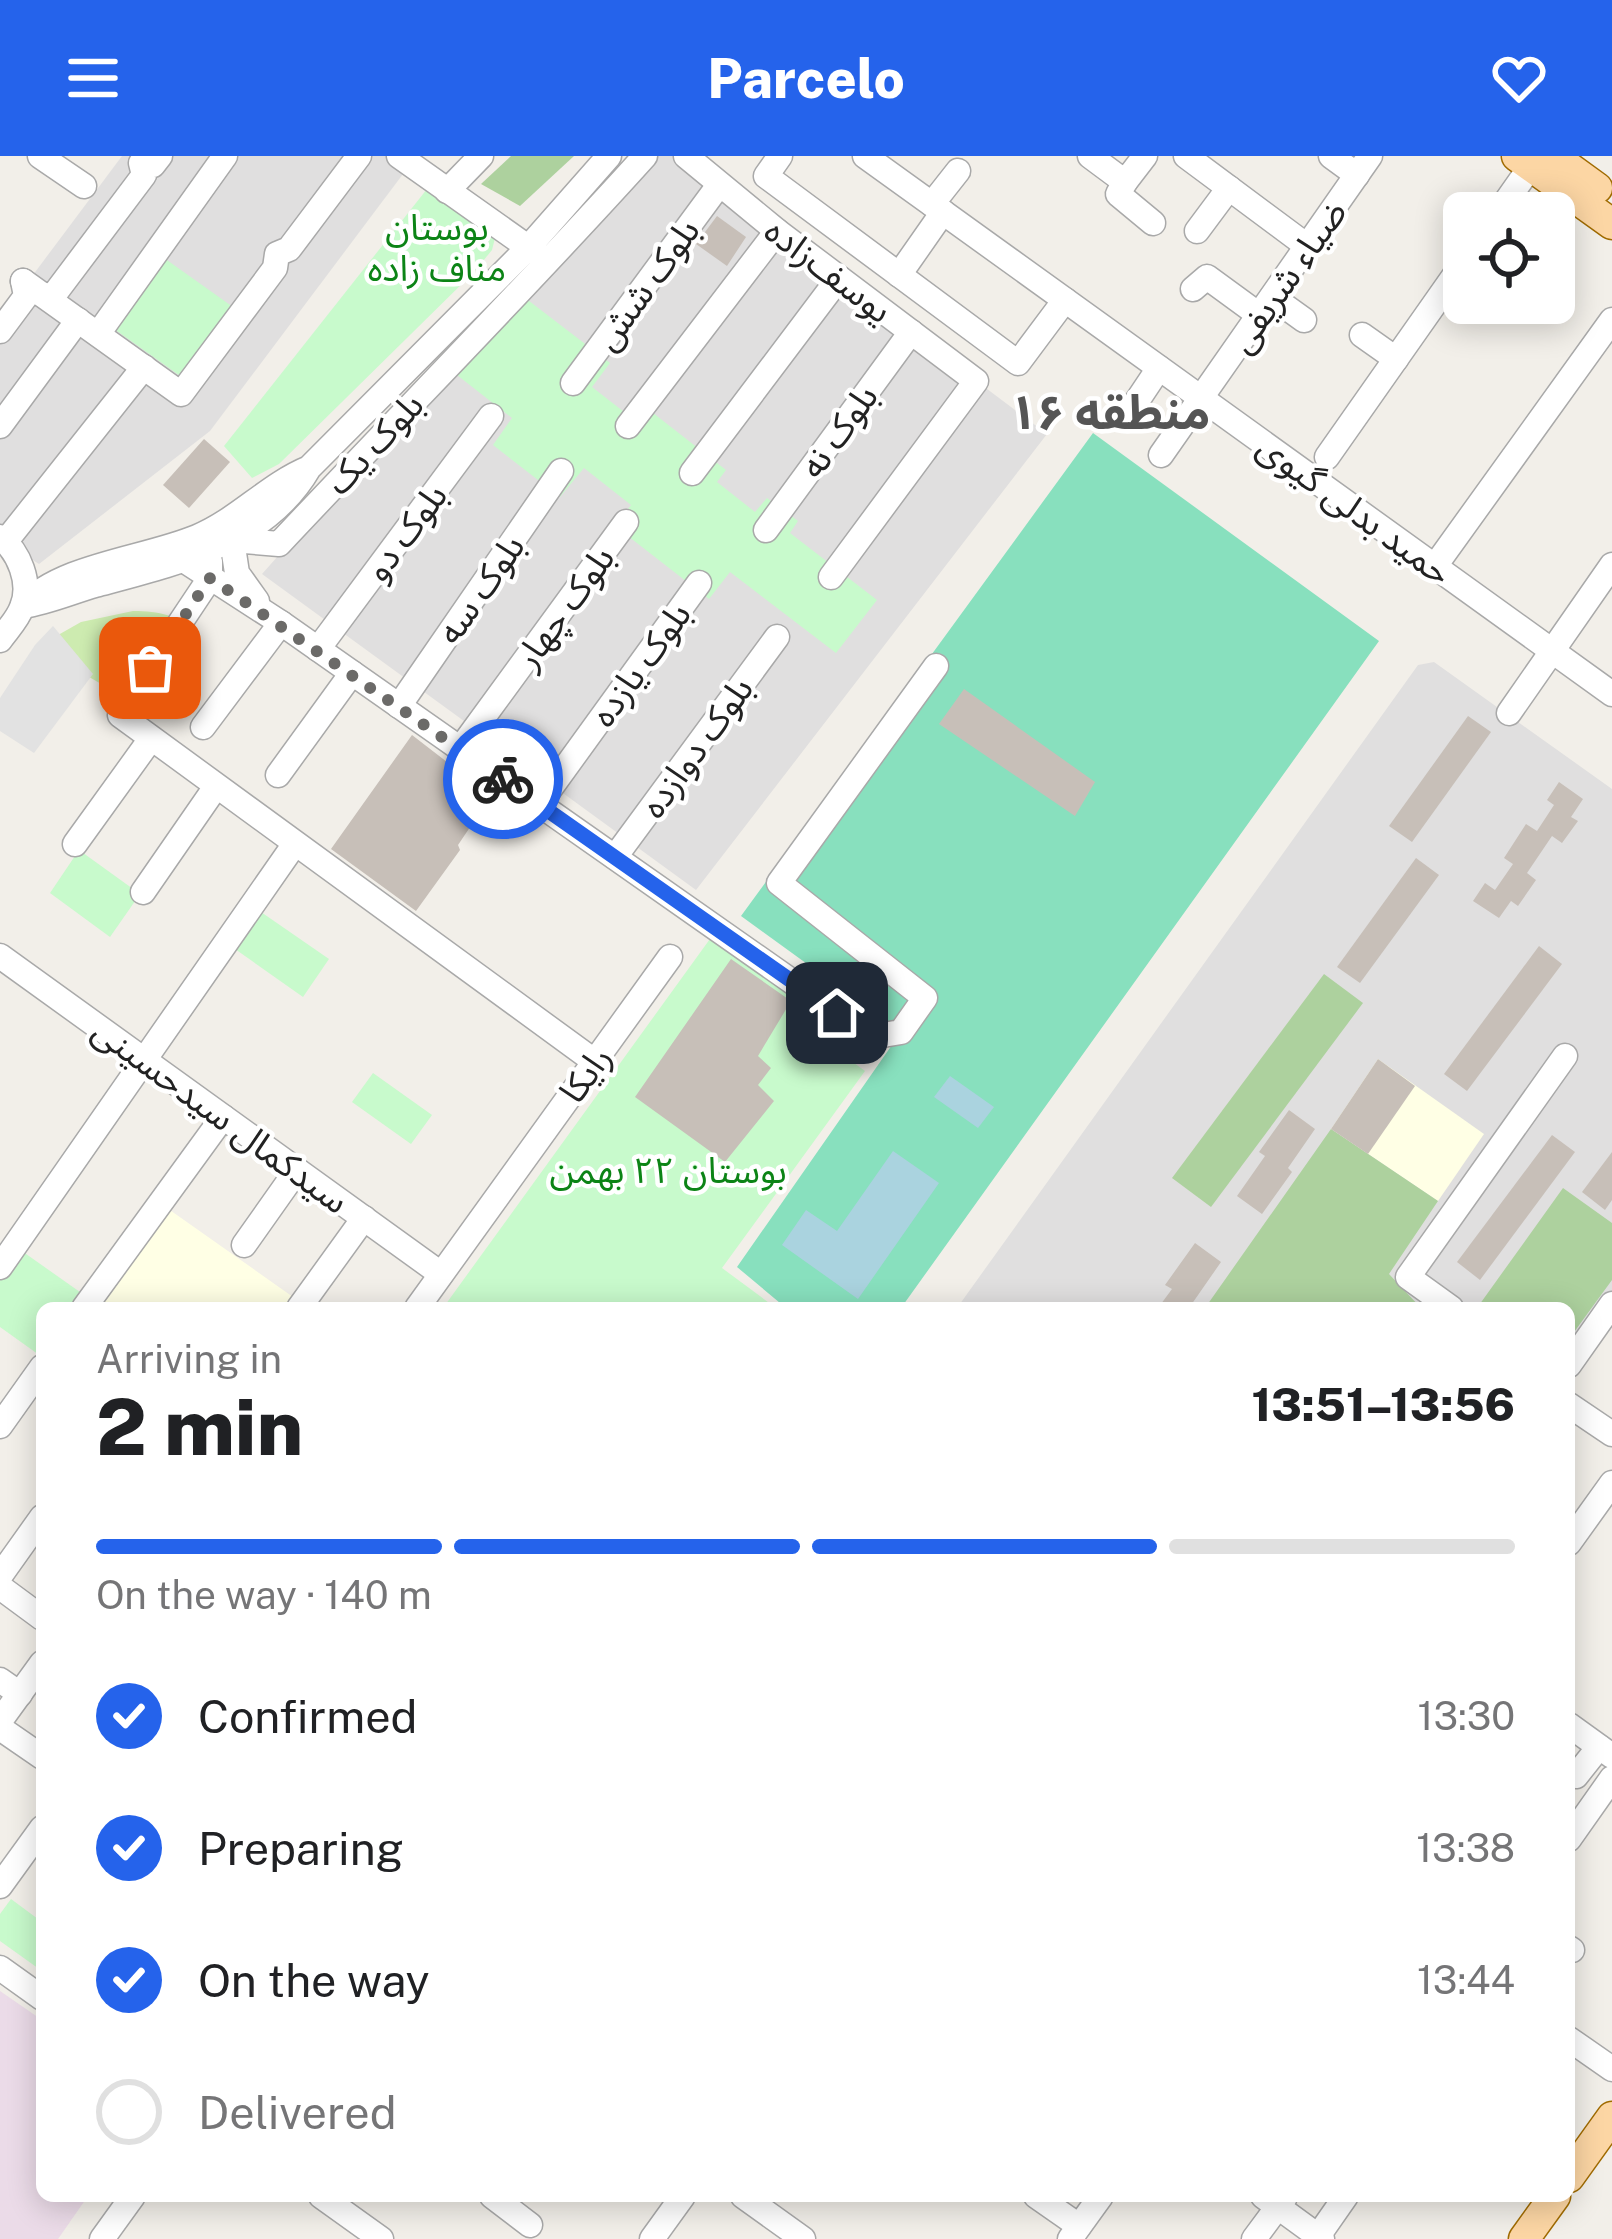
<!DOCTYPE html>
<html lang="en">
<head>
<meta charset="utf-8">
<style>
	:root { --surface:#fff; --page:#f2f2f2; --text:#202124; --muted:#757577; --line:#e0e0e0; --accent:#2563eb }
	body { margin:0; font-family:"Public Sans","Noto Sans Arabic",sans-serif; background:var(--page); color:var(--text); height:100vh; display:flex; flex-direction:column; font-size:45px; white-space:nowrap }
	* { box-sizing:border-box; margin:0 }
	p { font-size:39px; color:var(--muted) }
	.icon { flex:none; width:66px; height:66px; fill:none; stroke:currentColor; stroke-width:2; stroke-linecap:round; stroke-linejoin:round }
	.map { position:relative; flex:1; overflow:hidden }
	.panel { position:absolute; left:36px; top:1146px; width:1539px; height:900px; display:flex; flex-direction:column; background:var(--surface); border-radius:18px; box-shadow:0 6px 30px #0003 }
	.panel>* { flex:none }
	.controls { position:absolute; left:1443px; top:36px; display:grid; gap:24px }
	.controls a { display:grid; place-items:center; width:132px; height:132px; border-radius:18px; background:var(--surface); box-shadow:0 6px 30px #0003; font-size:60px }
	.pin { position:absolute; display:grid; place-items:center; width:102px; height:102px; color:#fff; margin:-51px; border-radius:24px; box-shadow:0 6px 18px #0006 }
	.courier { position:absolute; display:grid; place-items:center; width:120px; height:120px; margin:-60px; border:9px solid #2563eb; border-radius:50%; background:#fff; color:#222; box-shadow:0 3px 15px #0007 }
	.head em { font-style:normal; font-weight:800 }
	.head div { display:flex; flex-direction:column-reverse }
	.head { display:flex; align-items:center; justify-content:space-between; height:204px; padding:0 60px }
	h1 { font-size:78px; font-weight:800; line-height:90px }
	.bar { display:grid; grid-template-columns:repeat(4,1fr); gap:18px 12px; align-content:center; height:144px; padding:0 60px }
	.bar i { height:15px; border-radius:9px; background:var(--line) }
	.bar .selected { background:var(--accent) }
	.bar p { grid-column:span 4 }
	ol { padding:0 60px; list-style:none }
	li { display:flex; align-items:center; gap:36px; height:132px }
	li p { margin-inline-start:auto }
	li .icon { padding:12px; border-radius:50%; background:var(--accent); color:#fff; stroke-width:4 }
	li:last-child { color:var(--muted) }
	li i { width:66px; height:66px; border:6px solid var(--line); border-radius:50% }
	header { display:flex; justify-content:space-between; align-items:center; height:156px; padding:0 60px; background:var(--accent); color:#fff; font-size:54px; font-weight:800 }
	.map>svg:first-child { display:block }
	.residential { fill:#e0dfdf }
	.industrial { fill:#ebdbe8 }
	.education { fill:#ffffe5 }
	.grass { fill:#cdebb0 }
	.forest { fill:#add19e }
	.park { fill:#c8facc }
	.pitch { fill:#88e0be }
	.parking { fill:#e2e2e2 }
	.water { fill:#aad3df }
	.building { fill:#c7bfb8 }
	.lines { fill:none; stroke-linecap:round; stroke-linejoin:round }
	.minor-casing { stroke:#a9a9a9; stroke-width:27 }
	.major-casing { stroke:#a06b00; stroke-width:33 }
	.minor { stroke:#fff; stroke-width:24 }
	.major { stroke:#fcd6a4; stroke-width:30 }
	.done { stroke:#6b6a68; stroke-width:12; stroke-dasharray:0 21.6 }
	.route { stroke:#2563eb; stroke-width:15 }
	.labels { text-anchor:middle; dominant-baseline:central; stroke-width:9; stroke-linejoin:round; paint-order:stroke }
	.park-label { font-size:36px; fill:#0c8416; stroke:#fff }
	.street-label { font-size:36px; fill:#222; stroke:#fff }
	.district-label { font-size:48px; font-weight:bold; fill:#555; stroke:#fff }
</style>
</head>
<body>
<header><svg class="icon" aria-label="menu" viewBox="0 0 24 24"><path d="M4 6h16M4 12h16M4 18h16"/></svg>Parcelo<svg class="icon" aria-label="heart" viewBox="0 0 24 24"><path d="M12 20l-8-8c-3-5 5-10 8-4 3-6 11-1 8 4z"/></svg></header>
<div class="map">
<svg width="1612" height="2083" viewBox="0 0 1612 2083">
	<rect width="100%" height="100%" fill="#f2efe9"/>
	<g class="residential">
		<polygon points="122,0 387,0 406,14 210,275 39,408 0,383 0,163"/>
		<polygon points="634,0 686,0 777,75 1047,278 696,734 262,418"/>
		<polygon points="1434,506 1612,633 1612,1163 1569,1223 1569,1152 957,1152 1418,509"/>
	</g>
	<polygon class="industrial" points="0,1835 42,1864 42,2040 88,2040 58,2083 0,2083"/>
	<g class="education">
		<polygon points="1378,903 1484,978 1438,1045 1331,973"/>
		<polygon points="167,1052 293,1141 285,1152 97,1152"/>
	</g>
	<path class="grass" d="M133,455C160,455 177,459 198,477L159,529L122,510L103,529L37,491L81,466Z"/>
	<g class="forest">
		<polygon points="511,0 574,0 520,50 481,28"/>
		<polygon points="1324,818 1363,847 1211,1051 1172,1022"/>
		<polygon points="1331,973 1438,1045 1389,1118 1421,1152 1205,1152"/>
		<polygon points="1563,1032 1612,1067 1612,1124 1569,1183 1569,1152 1477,1152"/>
	</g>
	<g class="park">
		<polygon points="427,33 496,78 492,94 474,116 279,308 252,322 224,290"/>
		<polygon points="157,97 233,151 183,222 107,168"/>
		<polygon points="520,138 610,207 592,231 628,259 639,246 726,314 717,326 755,356 767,342 798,365 790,377 877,444 836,497 730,416 709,443 615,370 631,349 584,312 560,341 493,289 512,262 457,219"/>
		<polygon points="79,694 140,738 110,781 50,737"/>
		<polygon points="261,756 329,803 303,841 235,793"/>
		<polygon points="715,776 846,871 839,896 865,915 722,1112 776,1152 443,1152"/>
		<polygon points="373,917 432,959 411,988 352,946"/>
		<polygon points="19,1093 87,1141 79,1152 42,1152 42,1201 0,1171 0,1121"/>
		<polygon points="11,1743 42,1766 42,1815 0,1785 0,1758"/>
	</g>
	<polygon class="pitch" points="1093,277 1379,485 901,1152 786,1152 737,1111 901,876 741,760"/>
	<polygon class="parking" points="53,470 93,518 34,597 0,575 0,542 35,489"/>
	<g class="water">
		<polygon points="950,920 994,951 978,972 934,941"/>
		<polygon points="893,995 939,1027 858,1143 782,1089 806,1054 837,1075"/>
	</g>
	<g class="building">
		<polygon points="717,60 746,81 727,110 696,88"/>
		<polygon points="204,283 230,306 189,352 163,329"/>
		<polygon points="964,533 1095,626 1075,660 939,568"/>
		<polygon points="1468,560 1491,576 1412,686 1389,670"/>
		<polygon points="412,579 491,640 458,689 460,694 416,755 331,693"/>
		<polygon points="1559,626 1583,643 1571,661 1578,665 1562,687 1552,680 1527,717 1536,724 1518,750 1511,745 1499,762 1473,745 1485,727 1495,734 1513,708 1504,702 1526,668 1537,675 1554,649 1547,644"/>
		<polygon points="1416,702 1439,719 1360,827 1337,811"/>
		<polygon points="1539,790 1562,808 1467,935 1444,918"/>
		<polygon points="731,803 791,845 758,900 771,912 758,929 774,945 725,1006 635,941"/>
		<polygon points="1378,903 1415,930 1368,998 1331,973"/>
		<polygon points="1289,954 1315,973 1288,1012 1292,1016 1262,1058 1237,1040 1265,1000 1259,996"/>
		<polygon points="1552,979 1575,996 1480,1124 1457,1106"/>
		<polygon points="1612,996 1612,1044 1605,1054 1582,1036"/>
		<polygon points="1195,1087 1221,1106 1189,1152 1158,1152 1172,1133 1165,1129"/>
	</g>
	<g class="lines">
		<defs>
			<g id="minor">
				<polyline points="40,0 84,30"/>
				<polyline points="399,0 539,99"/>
				<polyline points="686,0 777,75 976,225 831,421"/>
				<polyline points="780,0 766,20 1018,207 1065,144"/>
				<polyline points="865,0 1612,538"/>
				<polyline points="1090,0 1125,26 1145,0"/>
				<polyline points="1186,0 1307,90"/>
				<polyline points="1331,0 1357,19"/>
				<polyline points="1125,26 1118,38 1153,67"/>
				<polyline points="447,35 481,0"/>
				<polyline points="932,48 958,15"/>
				<polyline points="1498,57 1531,10"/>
				<polyline points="1197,75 1229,32"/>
				<polyline points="899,119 943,56"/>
				<polyline points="23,125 181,238 275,112 277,98 289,93 359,0"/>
				<polyline points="1193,133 1207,121 1259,159"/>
				<polyline points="43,139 53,140 144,19 141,7 153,9 160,0"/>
				<polyline points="1272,141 1304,164"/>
				<polyline points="0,175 26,140 23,125"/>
				<polyline points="98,178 225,0"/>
				<polyline points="1362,179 1396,203"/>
				<polyline points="573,227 719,29"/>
				<polyline points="1131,254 1159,212"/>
				<polyline points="0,270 78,164"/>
				<polyline points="628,270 777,75"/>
				<polyline points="1161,299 1370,0"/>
				<polyline points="1327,301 1464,106"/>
				<path d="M309,312C268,329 238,364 197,381C144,403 61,409 23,450C48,446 71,436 95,429C174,408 265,388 309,312L528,92L609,0"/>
				<polyline points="692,317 839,122"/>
				<polyline points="766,374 911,176"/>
				<path d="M0,381C19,396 32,427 22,451C18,463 7,474 0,484"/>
				<polyline points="6,385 144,211"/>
				<polyline points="185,405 281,467 871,881 901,876 925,842 779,727 936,510"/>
				<polyline points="1435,410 1612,164"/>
				<path d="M257,445L237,417L232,384L279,388C401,258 526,132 645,0"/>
				<polyline points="318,493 491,260"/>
				<polyline points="150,512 210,422 210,406"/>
				<polyline points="399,550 561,315"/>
				<polyline points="1509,557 1612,409"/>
				<polyline points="120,559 594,905"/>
				<polyline points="203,571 281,467"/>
				<polyline points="460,593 626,366"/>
				<polyline points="278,619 352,517"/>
				<polyline points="539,648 699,427"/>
				<polyline points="75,688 150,584"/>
				<polyline points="615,701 777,481"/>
				<polyline points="143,736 215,632"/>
				<polyline points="0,800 441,1118"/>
				<polyline points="244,1089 297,1014"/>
				<polyline points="0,1111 294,689"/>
				<polyline points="84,1152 223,961"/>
				<polyline points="299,1152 364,1062"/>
				<polyline points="417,1152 670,801"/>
				<polyline points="1451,1152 1408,1121 1565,900"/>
				<polyline points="1569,1209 1612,1148"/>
				<polyline points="1569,1249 1612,1278"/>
				<polyline points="0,1270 42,1211"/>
				<polyline points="1569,1387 1612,1327"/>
				<polyline points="0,1420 42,1361"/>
				<polyline points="0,1431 42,1462"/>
				<polyline points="0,1524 20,1538"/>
				<polyline points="0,1565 42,1507"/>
				<polyline points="1569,1569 1612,1600"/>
				<polyline points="0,1572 42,1601"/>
				<polyline points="1576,1620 1599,1591"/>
				<polyline points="1569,1683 1612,1622"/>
				<polyline points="0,1730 42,1672"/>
				<polyline points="1569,1792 1572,1794"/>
				<polyline points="0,1812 42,1842"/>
				<polyline points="1569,1883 1612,1913"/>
				<polyline points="321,2040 381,2083"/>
				<polyline points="492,2040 530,2069"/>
				<polyline points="743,2040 803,2083"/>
				<polyline points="1036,2040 1079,2070"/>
				<polyline points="1263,2040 1322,2083"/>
				<polyline points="102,2083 133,2040"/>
				<polyline points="652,2083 683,2040"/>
				<polyline points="1070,2083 1101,2040"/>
				<polyline points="1254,2083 1285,2041"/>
				<polyline points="1316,2083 1346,2040"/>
			</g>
			<g id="major">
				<polyline points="1517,0 1612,68"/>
				<polyline points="1553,0 1597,32"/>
				<polyline points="1569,2021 1612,1961"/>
				<polyline points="1524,2083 1555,2040"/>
			</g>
		</defs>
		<use href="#minor" class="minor-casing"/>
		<use href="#major" class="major-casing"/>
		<use href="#minor" class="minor"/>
		<use href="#major" class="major"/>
	</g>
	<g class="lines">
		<polyline class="done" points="150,512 210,422 503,623"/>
		<polyline class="route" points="503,623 837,857"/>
	</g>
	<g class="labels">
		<g class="park-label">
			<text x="437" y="71">بوستان<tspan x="437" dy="41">مناف زاده</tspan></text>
			<text x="668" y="1014">بوستان ۲۲ بهمن</text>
		</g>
		<g class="street-label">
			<text transform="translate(829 114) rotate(37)">یوسف‌زاده</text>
			<text transform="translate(1287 120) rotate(-55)">ضیاء شریفی</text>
			<text transform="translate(646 128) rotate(-54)">بلوک شش</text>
			<text transform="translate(838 275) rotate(-54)">بلوک نه</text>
			<text transform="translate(374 287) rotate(-47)">بلوک یک</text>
			<text transform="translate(1355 353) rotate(36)">حمید بدلی گیوی</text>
			<text transform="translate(405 376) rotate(-53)">بلوک دو</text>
			<text transform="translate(480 433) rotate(-55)">بلوک سه</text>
			<text transform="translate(564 451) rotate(-54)">بلوک چهار</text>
			<text transform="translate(640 508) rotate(-54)">بلوک یازده</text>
			<text transform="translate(696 591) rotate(-54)">بلوک دوازده</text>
			<text transform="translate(585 918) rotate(-54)">رایکا</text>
			<text transform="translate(221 959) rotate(36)">سیدکمال سیدحسینی</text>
		</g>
		<g class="district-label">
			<text x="1110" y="255">منطقه ۱۶</text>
		</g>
	</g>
</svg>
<div class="controls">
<a><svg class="icon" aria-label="locate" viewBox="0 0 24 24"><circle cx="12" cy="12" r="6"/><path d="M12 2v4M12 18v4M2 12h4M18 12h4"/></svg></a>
</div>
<div class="pin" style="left:150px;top:512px;background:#ea580c"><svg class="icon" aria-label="bag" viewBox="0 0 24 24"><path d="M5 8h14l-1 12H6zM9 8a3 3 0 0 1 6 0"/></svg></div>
<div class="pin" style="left:837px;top:857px;background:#1f2937"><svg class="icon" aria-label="home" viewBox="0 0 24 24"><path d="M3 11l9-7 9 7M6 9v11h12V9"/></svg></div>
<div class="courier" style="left:503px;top:623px"><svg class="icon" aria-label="bike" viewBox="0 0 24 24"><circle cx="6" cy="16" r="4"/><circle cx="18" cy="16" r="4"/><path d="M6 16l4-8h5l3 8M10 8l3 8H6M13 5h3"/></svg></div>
<section class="panel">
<div class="head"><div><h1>2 min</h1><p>Arriving in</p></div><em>13:51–13:56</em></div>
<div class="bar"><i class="selected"></i><i class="selected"></i><i class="selected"></i><i></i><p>On the way · 140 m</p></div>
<ol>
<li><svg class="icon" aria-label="check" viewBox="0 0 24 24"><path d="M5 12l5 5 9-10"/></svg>Confirmed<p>13:30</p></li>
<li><svg class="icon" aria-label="check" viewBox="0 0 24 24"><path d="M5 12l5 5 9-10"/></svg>Preparing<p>13:38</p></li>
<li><svg class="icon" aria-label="check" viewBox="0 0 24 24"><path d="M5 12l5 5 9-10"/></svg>On the way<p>13:44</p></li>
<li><i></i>Delivered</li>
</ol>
</section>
</div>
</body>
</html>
